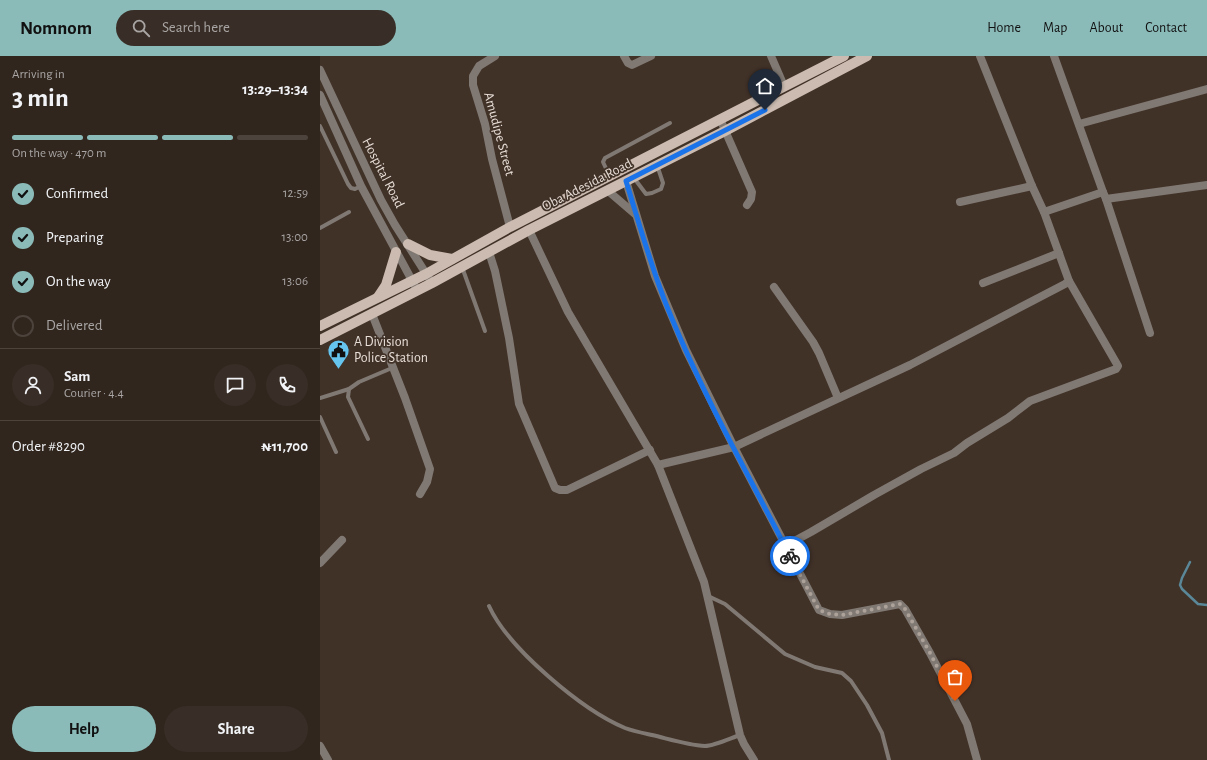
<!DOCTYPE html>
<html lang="en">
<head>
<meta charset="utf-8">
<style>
	:root { --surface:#31261e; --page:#392e27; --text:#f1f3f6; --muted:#a8a5a4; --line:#4c433c; --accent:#8bbbb9 }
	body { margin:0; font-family:"Alegreya Sans",sans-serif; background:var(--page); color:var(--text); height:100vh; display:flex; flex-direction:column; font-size:15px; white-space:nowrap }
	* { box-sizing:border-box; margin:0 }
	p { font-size:13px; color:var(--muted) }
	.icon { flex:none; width:22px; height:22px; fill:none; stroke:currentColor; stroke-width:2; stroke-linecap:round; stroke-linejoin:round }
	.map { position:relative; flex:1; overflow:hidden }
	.sheet { display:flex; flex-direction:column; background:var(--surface); width:320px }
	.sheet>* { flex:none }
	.pin { position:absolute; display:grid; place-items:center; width:34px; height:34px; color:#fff; margin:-41px -17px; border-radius:50% 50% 50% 0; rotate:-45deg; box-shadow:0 0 4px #0007 }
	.pin .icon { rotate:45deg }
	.courier { position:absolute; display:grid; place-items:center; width:40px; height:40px; margin:-20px; border:3px solid #1a73e8; border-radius:50%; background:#fff; color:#222; box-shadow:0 1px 5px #0007 }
	.headline em { font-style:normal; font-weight:700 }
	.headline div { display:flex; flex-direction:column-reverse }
	.headline { display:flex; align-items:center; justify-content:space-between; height:68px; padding:0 12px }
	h1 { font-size:26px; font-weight:700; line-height:30px }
	.bar { display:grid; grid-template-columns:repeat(4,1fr); gap:6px 4px; align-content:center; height:48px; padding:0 12px }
	.bar i { height:5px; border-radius:3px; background:var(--line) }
	.bar .active { background:var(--accent) }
	.bar p { grid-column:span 4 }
	.line { display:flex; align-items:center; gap:10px; padding:0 12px; border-top:1px solid var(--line) }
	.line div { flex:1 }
	.round { display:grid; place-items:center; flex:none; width:42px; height:42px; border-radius:21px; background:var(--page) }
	ol { padding:0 12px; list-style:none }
	li { display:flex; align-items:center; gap:12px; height:44px }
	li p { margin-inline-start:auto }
	li .icon { padding:4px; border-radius:50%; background:var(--accent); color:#111; stroke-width:4 }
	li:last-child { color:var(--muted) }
	li i { width:22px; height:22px; border:2px solid var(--line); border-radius:50% }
	.cta { display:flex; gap:8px; margin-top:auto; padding:8px 12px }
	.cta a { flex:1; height:46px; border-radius:24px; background:var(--accent); color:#111; font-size:16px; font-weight:700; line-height:46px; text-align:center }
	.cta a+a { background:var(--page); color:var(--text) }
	header { display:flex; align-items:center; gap:24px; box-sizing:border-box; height:56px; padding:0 20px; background:var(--accent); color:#111 }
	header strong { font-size:19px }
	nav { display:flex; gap:22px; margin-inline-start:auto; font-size:14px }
	.search { width:280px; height:36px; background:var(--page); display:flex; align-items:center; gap:10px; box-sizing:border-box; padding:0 14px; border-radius:22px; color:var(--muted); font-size:15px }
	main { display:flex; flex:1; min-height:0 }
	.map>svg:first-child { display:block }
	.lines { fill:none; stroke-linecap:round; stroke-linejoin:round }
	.stream { stroke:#5a8899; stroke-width:2.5 }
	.service { stroke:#807973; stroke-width:4 }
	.minor { stroke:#807973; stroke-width:8 }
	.tertiary { stroke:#807973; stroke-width:8 }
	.primary { stroke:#cbbbb0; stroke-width:10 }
	.done { stroke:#ada29a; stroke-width:4; stroke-dasharray:0 7.2 }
	.route { stroke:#1a73e8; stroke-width:5 }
	.labels { text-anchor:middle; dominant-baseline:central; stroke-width:3.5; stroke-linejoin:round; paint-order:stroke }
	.street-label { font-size:14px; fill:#e7ded7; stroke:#413228 }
	.poi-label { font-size:14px; fill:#e7ded7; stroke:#413228; text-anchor:start }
</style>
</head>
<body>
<header>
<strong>Nomnom</strong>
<div class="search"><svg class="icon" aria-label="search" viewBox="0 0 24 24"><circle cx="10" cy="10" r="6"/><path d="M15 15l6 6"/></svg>Search here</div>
<nav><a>Home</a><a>Map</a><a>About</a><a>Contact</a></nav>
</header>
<main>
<section class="sheet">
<div class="headline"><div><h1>3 min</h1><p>Arriving in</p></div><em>13:29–13:34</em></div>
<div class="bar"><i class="active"></i><i class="active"></i><i class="active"></i><i></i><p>On the way · 470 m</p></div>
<ol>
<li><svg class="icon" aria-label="check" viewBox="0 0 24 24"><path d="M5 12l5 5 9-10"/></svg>Confirmed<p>12:59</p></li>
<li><svg class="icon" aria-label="check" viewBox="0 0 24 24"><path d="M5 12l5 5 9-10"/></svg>Preparing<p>13:00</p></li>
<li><svg class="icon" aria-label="check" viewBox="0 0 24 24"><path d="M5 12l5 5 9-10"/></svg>On the way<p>13:06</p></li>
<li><i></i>Delivered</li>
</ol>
<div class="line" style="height:72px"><a class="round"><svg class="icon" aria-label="person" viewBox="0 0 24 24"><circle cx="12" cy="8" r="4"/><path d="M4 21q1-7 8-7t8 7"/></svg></a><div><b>Sam</b><p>Courier · 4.4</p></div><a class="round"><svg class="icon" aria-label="chat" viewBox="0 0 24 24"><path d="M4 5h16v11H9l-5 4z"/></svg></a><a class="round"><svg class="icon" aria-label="phone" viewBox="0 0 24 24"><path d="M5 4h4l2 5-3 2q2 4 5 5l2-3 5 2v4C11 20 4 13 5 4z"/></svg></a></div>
<div class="line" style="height:52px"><div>Order #8290</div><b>₦11,700</b></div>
<div class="cta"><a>Help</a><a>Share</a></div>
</section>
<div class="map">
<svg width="887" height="704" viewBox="0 0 887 704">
	<rect width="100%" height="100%" fill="#413228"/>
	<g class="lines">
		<polyline class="stream" points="870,506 862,522 860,529 862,533 878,548 887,549"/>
		<g class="service">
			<polyline points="0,70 28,128 31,132 35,133 41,130"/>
			<polyline points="289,119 283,106 285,102 350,67"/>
			<polyline points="314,122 326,138 332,137 341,133 343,127 337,109"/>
			<polyline points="0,172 29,156"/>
			<polyline points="142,211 165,275"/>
			<polyline points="0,342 29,333"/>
			<polyline points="0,361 16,396"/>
			<polyline points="48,383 28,341 29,333 39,326 72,312"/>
			<polyline points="388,540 405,548 465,598 495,611 522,617 531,625 547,649 562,677 569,704"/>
			<path d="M169,550C188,592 262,654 305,672C313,675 323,677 332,679C349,683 367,689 385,690C394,690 411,682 420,679"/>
		</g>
		<g class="minor">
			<polyline points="304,0 308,7 312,9 331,0"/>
			<polyline points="451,0 464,30"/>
			<polyline points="734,0 783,136 786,143 830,277"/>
			<polyline points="400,63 432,136 431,143 427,149"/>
			<polyline points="759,68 887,33"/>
			<polyline points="306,125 335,220 366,294 414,391 499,554 510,558 522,559 580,548 585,553 610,597 647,668 657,704"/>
			<polyline points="287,134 315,158"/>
			<polyline points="786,143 887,129"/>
			<polyline points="640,146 712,130"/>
			<polyline points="724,156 783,136"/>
			<polyline points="209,174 248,256 338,409 414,391 590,309 745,228 749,225 724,156 712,130 660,0"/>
			<polyline points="169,196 175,215 189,282 199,348 235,432 240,434 247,434 330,394"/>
			<polyline points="663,227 739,197"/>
			<polyline points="454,231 493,286 499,297 518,342"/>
			<polyline points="52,258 85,342 110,413 107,426 100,438"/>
			<polyline points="338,409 384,526 420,679 424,688 434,704"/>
			<polyline points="465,490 491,476 554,439 601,413 634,397 647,387 688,362 710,345 796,313 798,310 749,225"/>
			<polyline points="0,507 22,484"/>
		</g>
		<g class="tertiary">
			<polyline points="175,0 159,10 153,20 153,29 165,68 172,103 190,171"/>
			<polyline points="0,14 61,144 75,169 112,227"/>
			<polyline points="0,39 41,130 95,230"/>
			<polyline points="0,690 8,704"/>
		</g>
		<g class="primary">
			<polyline points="88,188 110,199 132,203"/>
			<polyline points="58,241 66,229 76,196"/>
			<polyline points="0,270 106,218 190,171 524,0"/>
			<polyline points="0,284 112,227 209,174 405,75 547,0"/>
		</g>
	</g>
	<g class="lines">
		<polyline class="done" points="470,500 499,554 510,558 522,559 580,548 585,553 610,597 635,645"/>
		<path class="route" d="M445,54L306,125C320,170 332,215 350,258C384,341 429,420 470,500"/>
	</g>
	<defs>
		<symbol id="civic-pin" viewBox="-11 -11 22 30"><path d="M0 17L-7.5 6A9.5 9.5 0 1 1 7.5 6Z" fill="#65c5ee" stroke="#413228"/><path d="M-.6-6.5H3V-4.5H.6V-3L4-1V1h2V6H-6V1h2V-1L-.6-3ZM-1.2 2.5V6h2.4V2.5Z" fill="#111"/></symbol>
	</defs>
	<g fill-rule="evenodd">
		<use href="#civic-pin" x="6" y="282" width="25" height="34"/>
	</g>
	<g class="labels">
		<g class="street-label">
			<text transform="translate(179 78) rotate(75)">Amudipe Street</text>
			<text transform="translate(63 117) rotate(63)">Hospital Road</text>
			<text transform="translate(267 129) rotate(-27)">Oba Adesida Road</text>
		</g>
		<g class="poi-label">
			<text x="34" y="286">A Division<tspan x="34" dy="16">Police Station</tspan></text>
		</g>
	</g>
</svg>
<div class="pin" style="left:635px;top:645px;background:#ea580c"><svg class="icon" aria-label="bag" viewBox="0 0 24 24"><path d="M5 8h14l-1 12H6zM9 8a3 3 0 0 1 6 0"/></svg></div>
<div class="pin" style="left:445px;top:54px;background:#1f2937"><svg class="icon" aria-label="home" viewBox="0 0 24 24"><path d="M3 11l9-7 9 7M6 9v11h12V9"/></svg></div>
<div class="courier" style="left:470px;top:500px"><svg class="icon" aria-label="bike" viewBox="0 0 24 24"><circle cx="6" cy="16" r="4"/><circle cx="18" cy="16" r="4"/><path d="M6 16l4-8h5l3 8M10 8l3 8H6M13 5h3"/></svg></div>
</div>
</main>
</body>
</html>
